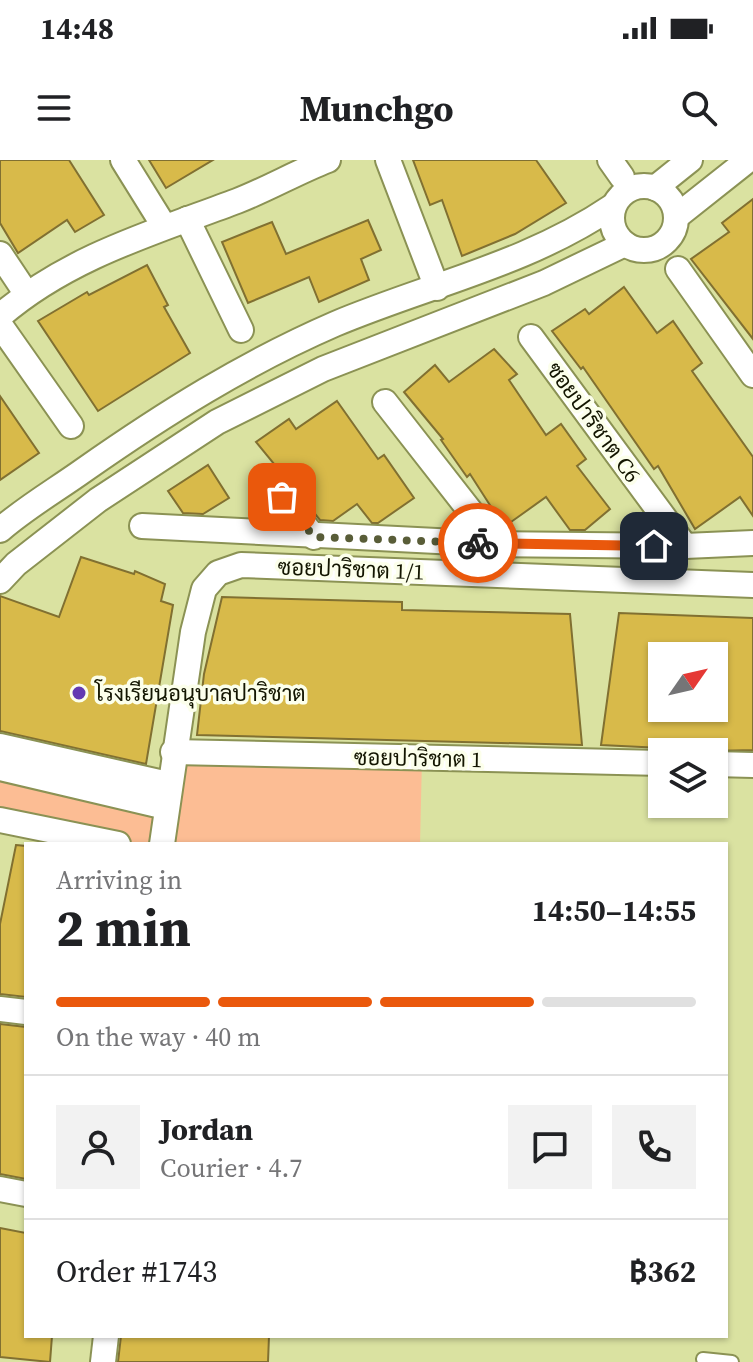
<!DOCTYPE html>
<html lang="en">
<head>
<meta charset="utf-8">
<style>
	:root { --surface:#fff; --page:#f2f2f2; --text:#202124; --muted:#757577; --line:#e0e0e0; --accent:#ea580c }
	body { margin:0; font-family:"Source Serif 4",Sarabun,serif; background:var(--page); color:var(--text); height:100vh; display:flex; flex-direction:column; font-size:30px; white-space:nowrap }
	* { box-sizing:border-box; margin:0 }
	p { font-size:26px; color:var(--muted) }
	.icon { flex:none; width:44px; height:44px; fill:none; stroke:currentColor; stroke-width:2; stroke-linecap:round; stroke-linejoin:round }
	.map { position:relative; flex:1; overflow:hidden }
	.sheet { position:absolute; left:24px; top:682px; width:704px; height:496px; display:flex; flex-direction:column; background:var(--surface); border-radius:0px; box-shadow:0 2px 6px #0004 }
	.sheet>* { flex:none }
	.needle { width:52px; rotate:56deg }
	.fabs { position:absolute; left:648px; top:482px; display:grid; gap:16px }
	.fabs a { display:grid; place-items:center; width:80px; height:80px; border-radius:0px; background:var(--surface); box-shadow:0 2px 6px #0004; font-size:40px }
	.pin { position:absolute; display:grid; place-items:center; width:68px; height:68px; color:#fff; margin:-34px; border-radius:16px; box-shadow:0 4px 12px #0006 }
	.courier { position:absolute; display:grid; place-items:center; width:80px; height:80px; margin:-40px; border:6px solid #ea580c; border-radius:50%; background:#fff; color:#222; box-shadow:0 2px 10px #0007 }
	.head em { font-style:normal; font-weight:700 }
	.head div { display:flex; flex-direction:column-reverse }
	.head { display:flex; align-items:center; justify-content:space-between; height:136px; padding:0 32px }
	h1 { font-size:52px; font-weight:700; line-height:60px }
	.bar { display:grid; grid-template-columns:repeat(4,1fr); gap:12px 8px; align-content:center; height:96px; padding:0 32px }
	.bar i { height:10px; border-radius:6px; background:var(--line) }
	.bar .active { background:var(--accent) }
	.bar p { grid-column:span 4 }
	.line { display:flex; align-items:center; gap:20px; padding:0 32px; border-top:2px solid var(--line) }
	.line div { flex:1 }
	.round { display:grid; place-items:center; flex:none; width:84px; height:84px; border-radius:0px; background:var(--page) }
	.status { display:flex; justify-content:space-between; align-items:center; height:56px; padding:0 40px; background:var(--surface); direction:ltr }
	.status svg { height:22px; fill:currentColor }
	header { display:flex; justify-content:space-between; align-items:center; height:104px; padding:0 32px; background:var(--surface); font-size:36px; font-weight:700 }
	.map>svg:first-child { display:block }
	.green { fill:#fcbd94 }
	.building { fill:#d8ba4a; stroke:#817031; stroke-width:2; fill-rule:evenodd }
	.lines { fill:none; stroke-linecap:round; stroke-linejoin:round }
	.lane-casing { stroke:#8b9254; stroke-width:16 }
	.street-casing { stroke:#8b9254; stroke-width:28 }
	.lane { stroke:#fff; stroke-width:12 }
	.street { stroke:#fff; stroke-width:24 }
	.done { stroke:#595d38; stroke-width:8; stroke-dasharray:0 14.4 }
	.route { stroke:#ea580c; stroke-width:10 }
	.poi-dot { fill:#633ab2; stroke:#fcffeb; stroke-width:3 }
	.labels { text-anchor:middle; dominant-baseline:central; stroke-width:7; stroke-linejoin:round; paint-order:stroke }
	.street-label { font-size:22px; fill:#131500; stroke:#fcffeb }
	.poi-label { font-size:22px; fill:#131500; stroke:#fcffeb; text-anchor:start }
</style>
</head>
<body>
<div class="status"><b>14:48</b><svg viewBox="0 0 49 12"><path d="M0 12V9h3v3zM5 12V6h3v6zM10 12V3h3v9zM15 12V0h3v12zM26 1h20v11H26zM47 4h2v5h-2z"/></svg></div>
<header><svg class="icon" aria-label="menu" viewBox="0 0 24 24"><path d="M4 6h16M4 12h16M4 18h16"/></svg>Munchgo<svg class="icon" aria-label="search" viewBox="0 0 24 24"><circle cx="10" cy="10" r="6"/><path d="M15 15l6 6"/></svg></header>
<div class="map">
<svg width="753" height="1202" viewBox="0 0 753 1202">
	<rect width="100%" height="100%" fill="#dae2a1"/>
	<polygon class="green" points="173,592 422,598 420,684 118,684 0,660 0,605 166,647"/>
	<g class="building">
		<polygon points="0,0 69,0 104,55 75,72 67,60 18,93 0,63"/>
		<polygon points="149,0 213,0 166,28"/>
		<polygon points="413,0 536,0 566,43 515,74 462,96 442,40 430,45"/>
		<polygon points="753,39 753,179 691,99 729,72 722,63"/>
		<polygon points="368,60 381,90 361,99 369,120 319,142 309,117 248,143 222,82 272,62 286,94"/>
		<polygon points="147,105 168,145 164,147 190,193 98,251 38,161 87,132 89,135"/>
		<polygon points="624,127 657,173 673,161 702,203 692,211 753,297 753,356 740,337 695,369 658,306 654,309 583,207 581,209 552,171 585,149 589,154"/>
		<polygon points="494,189 517,214 509,220 546,275 561,264 586,299 577,306 610,349 585,370 570,370 546,337 504,367 470,314 467,317 441,280 443,279 404,232 435,205 449,222"/>
		<polygon points="0,236 39,293 0,320"/>
		<polygon points="337,241 378,299 384,295 414,338 378,363 372,363 357,344 333,361 320,360 256,282 289,259 296,269"/>
		<polygon points="208,305 229,338 203,354 183,353 168,331"/>
		<polygon points="81,397 134,414 135,411 165,424 161,441 173,445 146,604 0,571 0,436 59,457"/>
		<polygon points="222,437 402,442 402,450 570,454 582,585 197,575 204,514"/>
		<path d="M619,453L753,458V590L672,592L662,588L601,585ZM662,496H714V548H662Z"/>
		<polygon points="16,685 26,686 26,837 0,834 0,764"/>
		<polygon points="0,864 26,867 26,1019 0,1014"/>
		<polygon points="0,1068 26,1073 26,1176 52,1176 50,1202 0,1197"/>
		<polygon points="121,1176 269,1176 268,1202 118,1202"/>
	</g>
	<g class="lines">
		<defs>
			<polyline id="lane" points="703,1199 732,1202"/>
			<g id="street">
				<polyline points="123,0 164,66"/>
				<polyline points="388,0 437,128"/>
				<polyline points="610,0 622,17"/>
				<circle cx="644" cy="58" r="32"/>
				<polyline points="655,28 690,0"/>
				<polyline points="676,57 748,0"/>
				<polyline points="187,59 241,170"/>
				<polyline points="0,94 26,133"/>
				<polyline points="678,109 753,215"/>
				<path d="M0,156C68,97 155,72 237,41C268,29 297,12 328,0"/>
				<polyline points="0,165 71,266"/>
				<polyline points="531,177 685,386"/>
				<polyline points="385,242 496,384"/>
				<polyline points="266,317 314,377"/>
				<polyline points="142,366 496,384 685,386 753,383"/>
				<path d="M0,370C25,348 56,330 84,310C164,254 245,203 335,164C430,124 526,105 613,46"/>
				<polyline points="0,421 16,404 98,340 217,262 323,209 544,123 625,84"/>
				<polyline points="0,586 168,624"/>
				<polyline points="173,592 662,603"/>
				<polyline points="714,604 753,605"/>
				<polyline points="0,608 166,647"/>
				<polyline points="0,660 118,684"/>
				<polyline points="162,684 193,472 204,429 218,413 241,405 753,425"/>
				<polyline points="0,849 26,852"/>
				<polyline points="0,1029 26,1034"/>
				<polyline points="103,1202 106,1176"/>
			</g>
		</defs>
		<use href="#lane" class="lane-casing"/>
		<use href="#street" class="street-casing"/>
		<use href="#lane" class="lane"/>
		<use href="#street" class="street"/>
	</g>
	<g class="lines">
		<polyline class="done" points="282,337 314,377 478,383"/>
		<polyline class="route" points="478,383 654,386"/>
	</g>
	<circle class="poi-dot" cx="79" cy="533" r="8"/>
	<g class="labels">
		<g class="street-label">
			<text transform="translate(594 262) rotate(54)">ซอยปาริชาต C6</text>
			<text transform="translate(351 409) rotate(2)">ซอยปาริชาต 1/1</text>
			<text transform="translate(418 598) rotate(1)">ซอยปาริชาต 1</text>
		</g>
		<g class="poi-label">
			<text x="95" y="533">โรงเรียนอนุบาลปาริชาต</text>
		</g>
	</g>
</svg>
<div class="fabs">
<a><svg class="needle" viewBox="-14 -14 28 28"><path d="M0-13l5 13h-10z" fill="#e53935"/><path d="M0 13l5-13h-10z" fill="#757577"/></svg></a>
<a><svg class="icon" aria-label="layers" viewBox="0 0 24 24"><path d="M12 4l9 5-9 5-9-5zM3 14l9 5 9-5"/></svg></a>
</div>
<div class="pin" style="left:282px;top:337px;background:#ea580c"><svg class="icon" aria-label="bag" viewBox="0 0 24 24"><path d="M5 8h14l-1 12H6zM9 8a3 3 0 0 1 6 0"/></svg></div>
<div class="pin" style="left:654px;top:386px;background:#1f2937"><svg class="icon" aria-label="home" viewBox="0 0 24 24"><path d="M3 11l9-7 9 7M6 9v11h12V9"/></svg></div>
<div class="courier" style="left:478px;top:383px"><svg class="icon" aria-label="bike" viewBox="0 0 24 24"><circle cx="6" cy="16" r="4"/><circle cx="18" cy="16" r="4"/><path d="M6 16l4-8h5l3 8M10 8l3 8H6M13 5h3"/></svg></div>
<section class="sheet">
<div class="head"><div><h1>2 min</h1><p>Arriving in</p></div><em>14:50–14:55</em></div>
<div class="bar"><i class="active"></i><i class="active"></i><i class="active"></i><i></i><p>On the way · 40 m</p></div>
<div class="line" style="height:144px"><a class="round"><svg class="icon" aria-label="person" viewBox="0 0 24 24"><circle cx="12" cy="8" r="4"/><path d="M4 21q1-7 8-7t8 7"/></svg></a><div><b>Jordan</b><p>Courier · 4.7</p></div><a class="round"><svg class="icon" aria-label="chat" viewBox="0 0 24 24"><path d="M4 5h16v11H9l-5 4z"/></svg></a><a class="round"><svg class="icon" aria-label="phone" viewBox="0 0 24 24"><path d="M5 4h4l2 5-3 2q2 4 5 5l2-3 5 2v4C11 20 4 13 5 4z"/></svg></a></div>
<div class="line" style="height:104px"><div>Order #1743</div><b>฿362</b></div>
</section>
</div>
</body>
</html>
